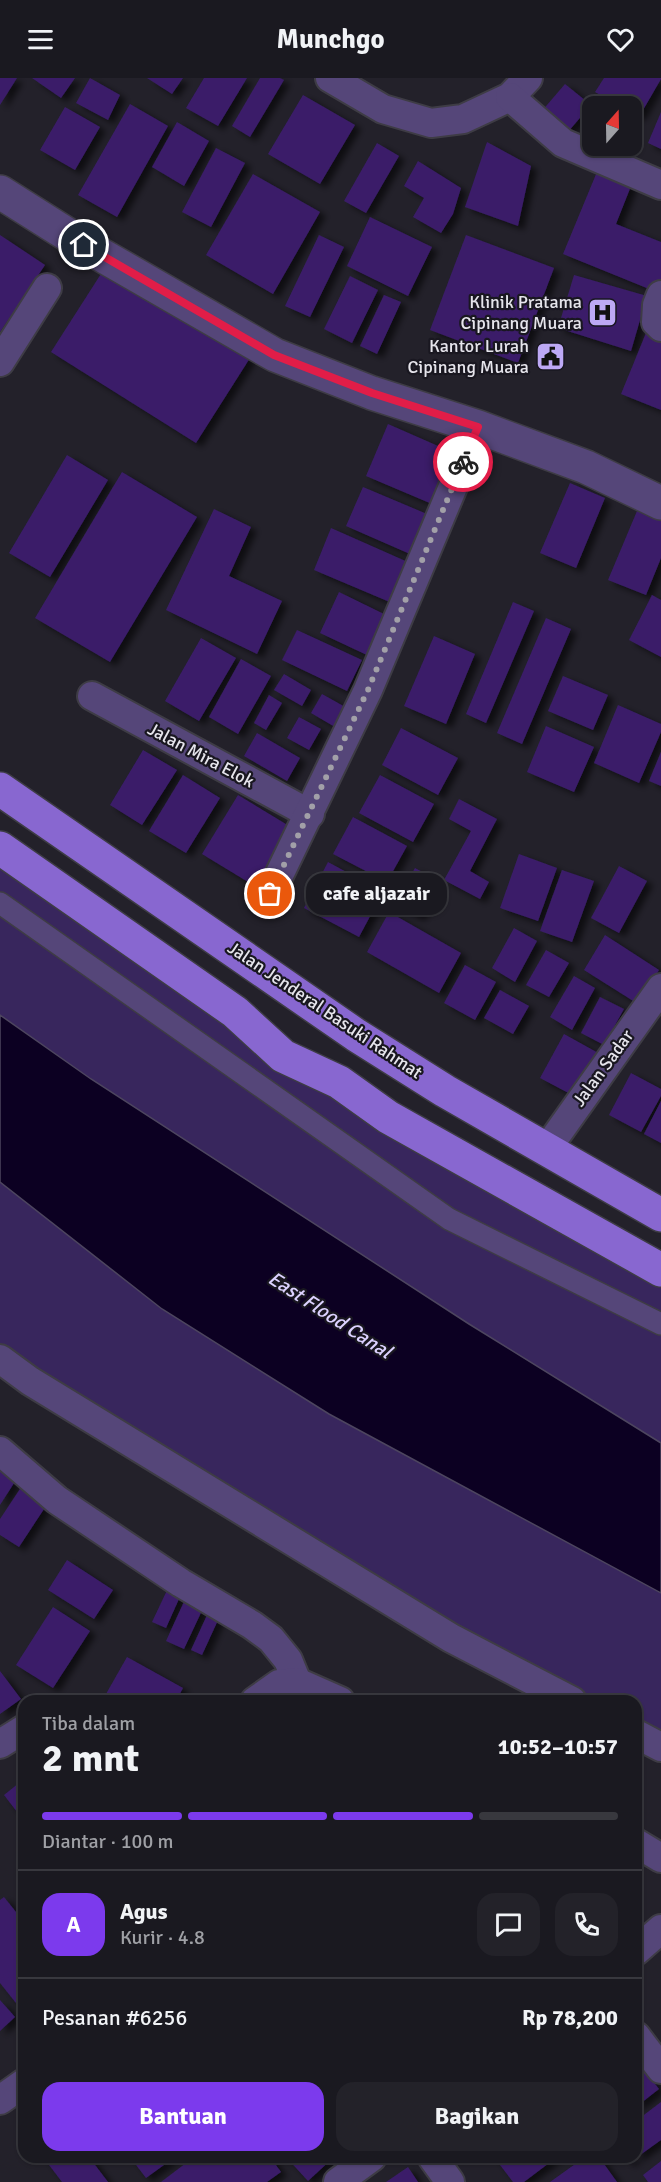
<!DOCTYPE html>
<html lang="id">
<head>
<meta charset="utf-8">
<style>
	:root { --surface:#1a1920; --page:#232229; --text:#f1f3f6; --muted:#9fa0a5; --line:#38383e; --accent:#7c3aed }
	body { margin:0; font-family:Signika,sans-serif; background:var(--page); color:var(--text); height:100vh; display:flex; flex-direction:column; font-size:22px; white-space:nowrap }
	* { box-sizing:border-box; margin:0 }
	p { font-size:20px; color:var(--muted) }
	.icon { flex:none; width:33px; height:33px; fill:none; stroke:currentColor; stroke-width:2; stroke-linecap:round; stroke-linejoin:round }
	.map { position:relative; flex:1; overflow:hidden }
	.details { position:absolute; left:18px; top:1617px; width:624px; height:468px; display:flex; flex-direction:column; background:var(--surface); border-radius:18px; box-shadow:0 2px 4px #0004,0 0 0 2px var(--line) }
	.details>* { flex:none }
	.needle { width:39px; rotate:20deg }
	.buttons { position:absolute; left:582px; top:18px; display:grid; gap:12px }
	.buttons a { display:grid; place-items:center; width:60px; height:60px; border-radius:12px; background:var(--surface); box-shadow:0 2px 4px #0004,0 0 0 2px var(--line); font-size:30px }
	.pin { position:absolute; display:grid; place-items:center; width:51px; height:51px; color:#fff; margin:-26px; border:3px solid #fff; border-radius:50%; box-shadow:0 2px 6px #0007 }
	.courier { position:absolute; display:grid; place-items:center; width:60px; height:60px; margin:-30px; border:4px solid #e11d48; border-radius:50%; background:#fff; color:#222; box-shadow:0 2px 8px #0007 }
	.bubble { position:absolute; height:42px; border-radius:18px; background:var(--surface); box-shadow:0 2px 4px #0004,0 0 0 2px var(--line); font-size:20px; font-weight:800; line-height:42px; text-align:center }
	.headline em { font-style:normal; font-weight:800 }
	.headline div { display:flex; flex-direction:column-reverse }
	.headline { display:flex; align-items:center; justify-content:space-between; height:102px; padding:0 24px }
	h1 { font-size:39px; font-weight:800; line-height:45px }
	.bar { display:grid; grid-template-columns:repeat(4,1fr); gap:9px 6px; align-content:center; height:72px; padding:0 24px }
	.bar i { height:8px; border-radius:4px; background:var(--line) }
	.bar .active { background:var(--accent) }
	.bar p { grid-column:span 4 }
	.line { display:flex; align-items:center; gap:15px; padding:0 24px; border-top:2px solid var(--line) }
	.line div { flex:1 }
	.round { display:grid; place-items:center; flex:none; width:63px; height:63px; border-radius:18px; background:var(--page) }
	.cta { display:flex; gap:12px; margin-top:auto; padding:12px 24px }
	.cta a { flex:1; height:69px; border-radius:18px; background:var(--accent); color:#fff; font-size:24px; font-weight:800; line-height:69px; text-align:center }
	.cta a+a { background:var(--page); color:var(--text) }
	header { display:flex; justify-content:space-between; align-items:center; height:78px; padding:0 24px; background:var(--surface); font-size:27px; font-weight:800 }
	.map>svg:first-child { display:block }
	.green { fill:#38265d }
	.water { fill:#0c0022; stroke:#4d455f; stroke-width:1.5 }
	.building { fill:#3a1d69; filter:url(#shadow) }
	.lines { fill:none; stroke-linecap:round; stroke-linejoin:round }
	.pedestrian-casing { stroke:#3e3c45; stroke-width:24 }
	.minor-casing { stroke:#3e3c45; stroke-width:32 }
	.tertiary-casing { stroke:#3e3c45; stroke-width:36 }
	.primary-casing { stroke:#3e3c45; stroke-width:36 }
	.pedestrian { stroke:#554679; stroke-width:21 }
	.minor { stroke:#554679; stroke-width:28 }
	.tertiary { stroke:#554679; stroke-width:33 }
	.primary { stroke:#8867d0; stroke-width:33 }
	.done { stroke:#a2a0a8; stroke-width:6; stroke-dasharray:0 10.8 }
	.route { stroke:#e11d48; stroke-width:8 }
	.labels { text-anchor:middle; dominant-baseline:central; stroke-width:4.5; stroke-linejoin:round; paint-order:stroke }
	.poi-label { font-size:18px; fill:#e6e5ec; stroke:#191720; text-anchor:end }
	.street-label { font-size:18px; fill:#e6e5ec; stroke:#191720 }
	.water-label { font-size:20px; font-style:italic; fill:#dcd2ff; stroke:#191720 }
</style>
</head>
<body>
<header><svg class="icon" aria-label="menu" viewBox="0 0 24 24"><path d="M4 6h16M4 12h16M4 18h16"/></svg>Munchgo<svg class="icon" aria-label="heart" viewBox="0 0 24 24"><path d="M12 20l-8-8c-3-5 5-10 8-4 3-6 11-1 8 4z"/></svg></header>
<div class="map">
<svg width="661" height="2104" viewBox="0 0 661 2104">
	<defs>
		<filter id="shadow"><feDropShadow dx="6" dy="4" stdDeviation="3" flood-color="#0009"/></filter>
	</defs>
	<rect width="100%" height="100%" fill="#23212a"/>
	<polygon class="green" points="0,770 235,934 661,1192 661,1669 636,1655 636,1623 580,1623 0,1281"/>
	<polygon class="water" points="0,937 91,1001 469,1246 661,1365 661,1515 329,1336 162,1231 0,1104"/>
	<g class="building">
		<polygon points="0,0 17,0 0,27"/>
		<polygon points="32,0 75,0 61,20"/>
		<polygon points="90,0 120,17 108,42 76,25"/>
		<polygon points="147,0 183,0 172,16"/>
		<polygon points="204,0 247,0 218,48 186,30"/>
		<polygon points="260,0 280,0 284,2 250,59 232,48"/>
		<polygon points="604,0 661,0 661,1 639,39 632,35 632,28 620,28 595,14"/>
		<polygon points="565,6 591,27 567,55 541,34"/>
		<polygon points="303,17 355,47 320,106 268,76"/>
		<polygon points="130,26 168,48 117,139 78,117"/>
		<polygon points="65,29 100,49 75,92 40,72"/>
		<polygon points="661,34 661,71 648,65"/>
		<polygon points="592,40 592,64 581,56"/>
		<polygon points="177,44 209,63 184,108 152,89"/>
		<polygon points="487,64 531,88 518,148 465,129"/>
		<polygon points="377,65 399,78 366,135 344,123"/>
		<polygon points="216,70 245,85 211,149 182,134"/>
		<polygon points="418,83 461,110 453,136 441,155 413,139 424,120 404,108"/>
		<polygon points="599,89 633,103 616,146 661,164 661,209 659,215 563,176"/>
		<polygon points="253,96 320,134 273,216 206,177"/>
		<polygon points="370,139 432,169 408,218 347,188"/>
		<polygon points="0,157 45,187 0,254"/>
		<polygon points="319,157 344,169 310,239 285,228"/>
		<polygon points="466,157 554,190 518,285 430,252"/>
		<polygon points="106,188 250,280 196,365 51,274"/>
		<polygon points="574,197 647,218 631,273 558,250"/>
		<polygon points="350,198 378,212 352,265 324,251"/>
		<polygon points="384,217 401,224 377,276 360,268"/>
		<polygon points="646,255 661,261 661,332 621,316"/>
		<polygon points="388,346 454,375 432,426 366,398"/>
		<polygon points="67,377 108,402 50,499 9,475"/>
		<polygon points="122,394 197,439 110,584 35,540"/>
		<polygon points="570,405 605,420 576,490 540,475"/>
		<polygon points="363,409 427,436 410,476 346,448"/>
		<polygon points="214,431 251,449 229,498 282,523 257,576 166,532"/>
		<polygon points="637,433 661,443 661,480 646,517 608,502"/>
		<polygon points="331,450 410,485 392,525 314,492"/>
		<polygon points="339,514 388,538 369,578 320,555"/>
		<polygon points="652,517 661,522 661,579 629,562"/>
		<polygon points="513,524 534,533 486,645 466,636"/>
		<polygon points="546,540 571,551 522,666 497,655"/>
		<polygon points="297,552 362,582 347,613 282,582"/>
		<polygon points="434,558 475,576 446,646 404,628"/>
		<polygon points="201,560 236,580 199,643 165,623"/>
		<polygon points="241,581 271,598 238,656 209,639"/>
		<polygon points="284,596 311,612 302,628 274,612"/>
		<polygon points="563,598 608,617 593,652 548,633"/>
		<polygon points="322,616 347,630 335,649 311,635"/>
		<polygon points="269,617 282,625 266,652 254,645"/>
		<polygon points="618,627 661,646 661,654 639,705 594,685"/>
		<polygon points="299,639 321,651 309,672 287,660"/>
		<polygon points="546,648 594,669 574,714 527,694"/>
		<polygon points="401,650 458,680 438,717 382,687"/>
		<polygon points="257,655 300,680 287,703 244,678"/>
		<polygon points="143,672 177,692 142,747 110,727"/>
		<polygon points="661,674 661,708 649,703"/>
		<polygon points="183,697 220,720 186,775 149,753"/>
		<polygon points="380,697 434,726 413,764 359,735"/>
		<polygon points="238,717 294,751 258,810 202,776"/>
		<polygon points="459,721 497,741 470,793 489,804 480,821 444,802 471,753 449,741"/>
		<polygon points="353,739 407,768 387,804 333,776"/>
		<polygon points="519,776 557,790 538,843 500,830"/>
		<polygon points="328,784 383,814 359,859 304,830"/>
		<polygon points="619,788 647,803 619,855 591,840"/>
		<polygon points="415,790 439,803 419,839 394,826"/>
		<polygon points="562,792 594,803 572,864 540,853"/>
		<polygon points="389,834 461,875 439,915 367,874"/>
		<polygon points="514,850 537,863 515,904 492,890"/>
		<polygon points="605,857 659,892 638,926 584,892"/>
		<polygon points="546,872 569,885 549,919 526,907"/>
		<polygon points="465,887 496,904 475,942 444,925"/>
		<polygon points="574,898 595,910 572,952 550,939"/>
		<polygon points="500,912 529,928 513,956 484,940"/>
		<polygon points="600,919 624,931 604,967 581,955"/>
		<polygon points="564,956 600,976 576,1019 540,1000"/>
		<polygon points="631,995 661,1011 661,1018 641,1054 609,1037"/>
		<polygon points="661,1023 661,1065 644,1056"/>
		<polygon points="0,1392 16,1402 0,1427"/>
		<polygon points="20,1411 46,1428 19,1469 0,1457 0,1441"/>
		<polygon points="67,1482 113,1512 94,1541 48,1512"/>
		<polygon points="170,1506 183,1512 166,1550 152,1544"/>
		<polygon points="188,1515 206,1524 184,1571 166,1563"/>
		<polygon points="53,1529 90,1553 53,1610 16,1587"/>
		<polygon points="208,1535 219,1540 202,1577 191,1572"/>
		<polygon points="127,1579 183,1610 176,1623 102,1623"/>
		<polygon points="0,1593 21,1621 0,1636"/>
		<polygon points="24,1701 24,1743 4,1717"/>
		<polygon points="4,1819 24,1844 24,1919 16,1925 0,1905 0,1822"/>
		<polygon points="0,1922 15,1939 0,1953"/>
		<polygon points="636,1982 659,2011 636,2029"/>
		<polygon points="661,2024 661,2062 629,2085 624,2079 636,2079 636,2043"/>
		<polygon points="43,2079 89,2079 108,2104 62,2104"/>
		<polygon points="130,2079 175,2079 146,2100"/>
		<polygon points="194,2079 270,2079 281,2094 267,2104 161,2104"/>
		<polygon points="286,2079 334,2079 308,2103"/>
		<polygon points="494,2079 557,2079 524,2104 513,2104"/>
		<polygon points="585,2079 599,2079 617,2104 550,2104"/>
		<polygon points="661,2083 661,2104 648,2104 643,2097"/>
		<polygon points="408,2089 418,2104 386,2104"/>
	</g>
	<g class="lines">
		<defs>
			<polyline id="pedestrian" points="0,825 449,1141 661,1246"/>
			<g id="minor">
				<polyline points="330,0 383,31 431,45 463,41 510,19 528,0"/>
				<polyline points="510,19 563,65 661,107"/>
				<polyline points="661,217 657,227 656,244 661,249"/>
				<polyline points="0,284 47,210"/>
				<polyline points="92,618 310,736"/>
				<polyline points="270,816 368,612 478,349"/>
				<polyline points="546,1072 661,910"/>
				<polyline points="0,1281 30,1303 451,1560 572,1623"/>
				<polyline points="0,1373 57,1422 181,1505 252,1547 271,1561 288,1582 297,1604"/>
				<polyline points="255,1623 279,1606 297,1604 340,1623"/>
				<polyline points="636,1656 661,1669"/>
				<polyline points="0,1666 24,1651"/>
				<polyline points="636,1765 661,1780"/>
				<polyline points="636,1873 661,1851"/>
				<polyline points="636,1958 661,1991"/>
				<polyline points="0,2022 24,2005"/>
				<polyline points="432,2079 450,2104"/>
				<polyline points="338,2104 372,2079"/>
			</g>
			<polyline id="tertiary" points="0,114 84,167 275,277 372,315 478,349 586,389 661,425"/>
			<g id="primary">
				<polyline points="0,711 356,957 445,1013 661,1137"/>
				<polyline points="0,770 235,934 283,978 339,1004 388,1039 661,1192"/>
			</g>
		</defs>
		<use href="#pedestrian" class="pedestrian-casing"/>
		<use href="#minor" class="minor-casing"/>
		<use href="#tertiary" class="tertiary-casing"/>
		<use href="#primary" class="primary-casing"/>
		<use href="#pedestrian" class="pedestrian"/>
		<use href="#minor" class="minor"/>
		<use href="#tertiary" class="tertiary"/>
		<use href="#primary" class="primary"/>
	</g>
	<g class="lines">
		<polyline class="done" points="270,816 368,612 463,384"/>
		<polyline class="route" points="84,167 274,277 372,315 478,349 463,384"/>
	</g>
	<defs>
		<symbol id="hospital-square" viewBox="-11 -11 22 22"><rect x="-9" y="-9" width="18" height="18" rx="4" fill="#bda9f5" stroke="#191720"/><path d="M-5-5h3v3.5h4V-5h3V5h-3V1.5h-4V5h-3Z" fill="#111"/></symbol>
		<symbol id="civic-square" viewBox="-11 -11 22 22"><rect x="-9" y="-9" width="18" height="18" rx="4" fill="#bda9f5" stroke="#191720"/><path d="M-.6-6.5H3V-4.5H.6V-3L4-1V1h2V6H-6V1h2V-1L-.6-3ZM-1.2 2.5V6h2.4V2.5Z" fill="#111"/></symbol>
	</defs>
	<g fill-rule="evenodd">
		<use href="#hospital-square" x="586" y="218" width="33" height="33"/>
		<use href="#civic-square" x="534" y="262" width="33" height="33"/>
	</g>
	<g class="labels">
		<g class="poi-label">
			<text x="582" y="224">Klinik Pratama<tspan x="582" dy="21">Cipinang Muara</tspan></text>
			<text x="529" y="268">Kantor Lurah<tspan x="529" dy="21">Cipinang Muara</tspan></text>
		</g>
		<g class="street-label">
			<text transform="translate(201 677) rotate(28)">Jalan Mira Elok</text>
			<text transform="translate(325 932) rotate(34)">Jalan Jenderal Basuki Rahmat</text>
			<text transform="translate(603 990) rotate(-54)">Jalan Sadar</text>
		</g>
		<g class="water-label">
			<text transform="translate(330 1237) rotate(33)">East Flood Canal</text>
		</g>
	</g>
</svg>
<div class="buttons">
<a><svg class="needle" viewBox="-14 -14 28 28"><path d="M0-13l5 13h-10z" fill="#e53935"/><path d="M0 13l5-13h-10z" fill="#9fa0a5"/></svg></a>
</div>
<div class="pin" style="left:270px;top:816px;background:#ea580c"><svg class="icon" aria-label="bag" viewBox="0 0 24 24"><path d="M5 8h14l-1 12H6zM9 8a3 3 0 0 1 6 0"/></svg></div>
<div class="pin" style="left:84px;top:167px;background:#1f2937"><svg class="icon" aria-label="home" viewBox="0 0 24 24"><path d="M3 11l9-7 9 7M6 9v11h12V9"/></svg></div>
<div class="courier" style="left:463px;top:384px"><svg class="icon" aria-label="bike" viewBox="0 0 24 24"><circle cx="6" cy="16" r="4"/><circle cx="18" cy="16" r="4"/><path d="M6 16l4-8h5l3 8M10 8l3 8H6M13 5h3"/></svg></div>
<div class="bubble" style="left:306px;top:795px;width:141px">cafe aljazair</div>
<section class="details">
<div class="headline"><div><h1>2 mnt</h1><p>Tiba dalam</p></div><em>10:52–10:57</em></div>
<div class="bar"><i class="active"></i><i class="active"></i><i class="active"></i><i></i><p>Diantar · 100 m</p></div>
<div class="line" style="height:108px"><b class="round" style="background:var(--accent);color:#fff">A</b><div><b>Agus</b><p>Kurir · 4.8</p></div><a class="round"><svg class="icon" aria-label="chat" viewBox="0 0 24 24"><path d="M4 5h16v11H9l-5 4z"/></svg></a><a class="round"><svg class="icon" aria-label="phone" viewBox="0 0 24 24"><path d="M5 4h4l2 5-3 2q2 4 5 5l2-3 5 2v4C11 20 4 13 5 4z"/></svg></a></div>
<div class="line" style="height:78px"><div>Pesanan #6256</div><b>Rp 78,200</b></div>
<div class="cta"><a>Bantuan</a><a>Bagikan</a></div>
</section>
</div>
</body>
</html>
